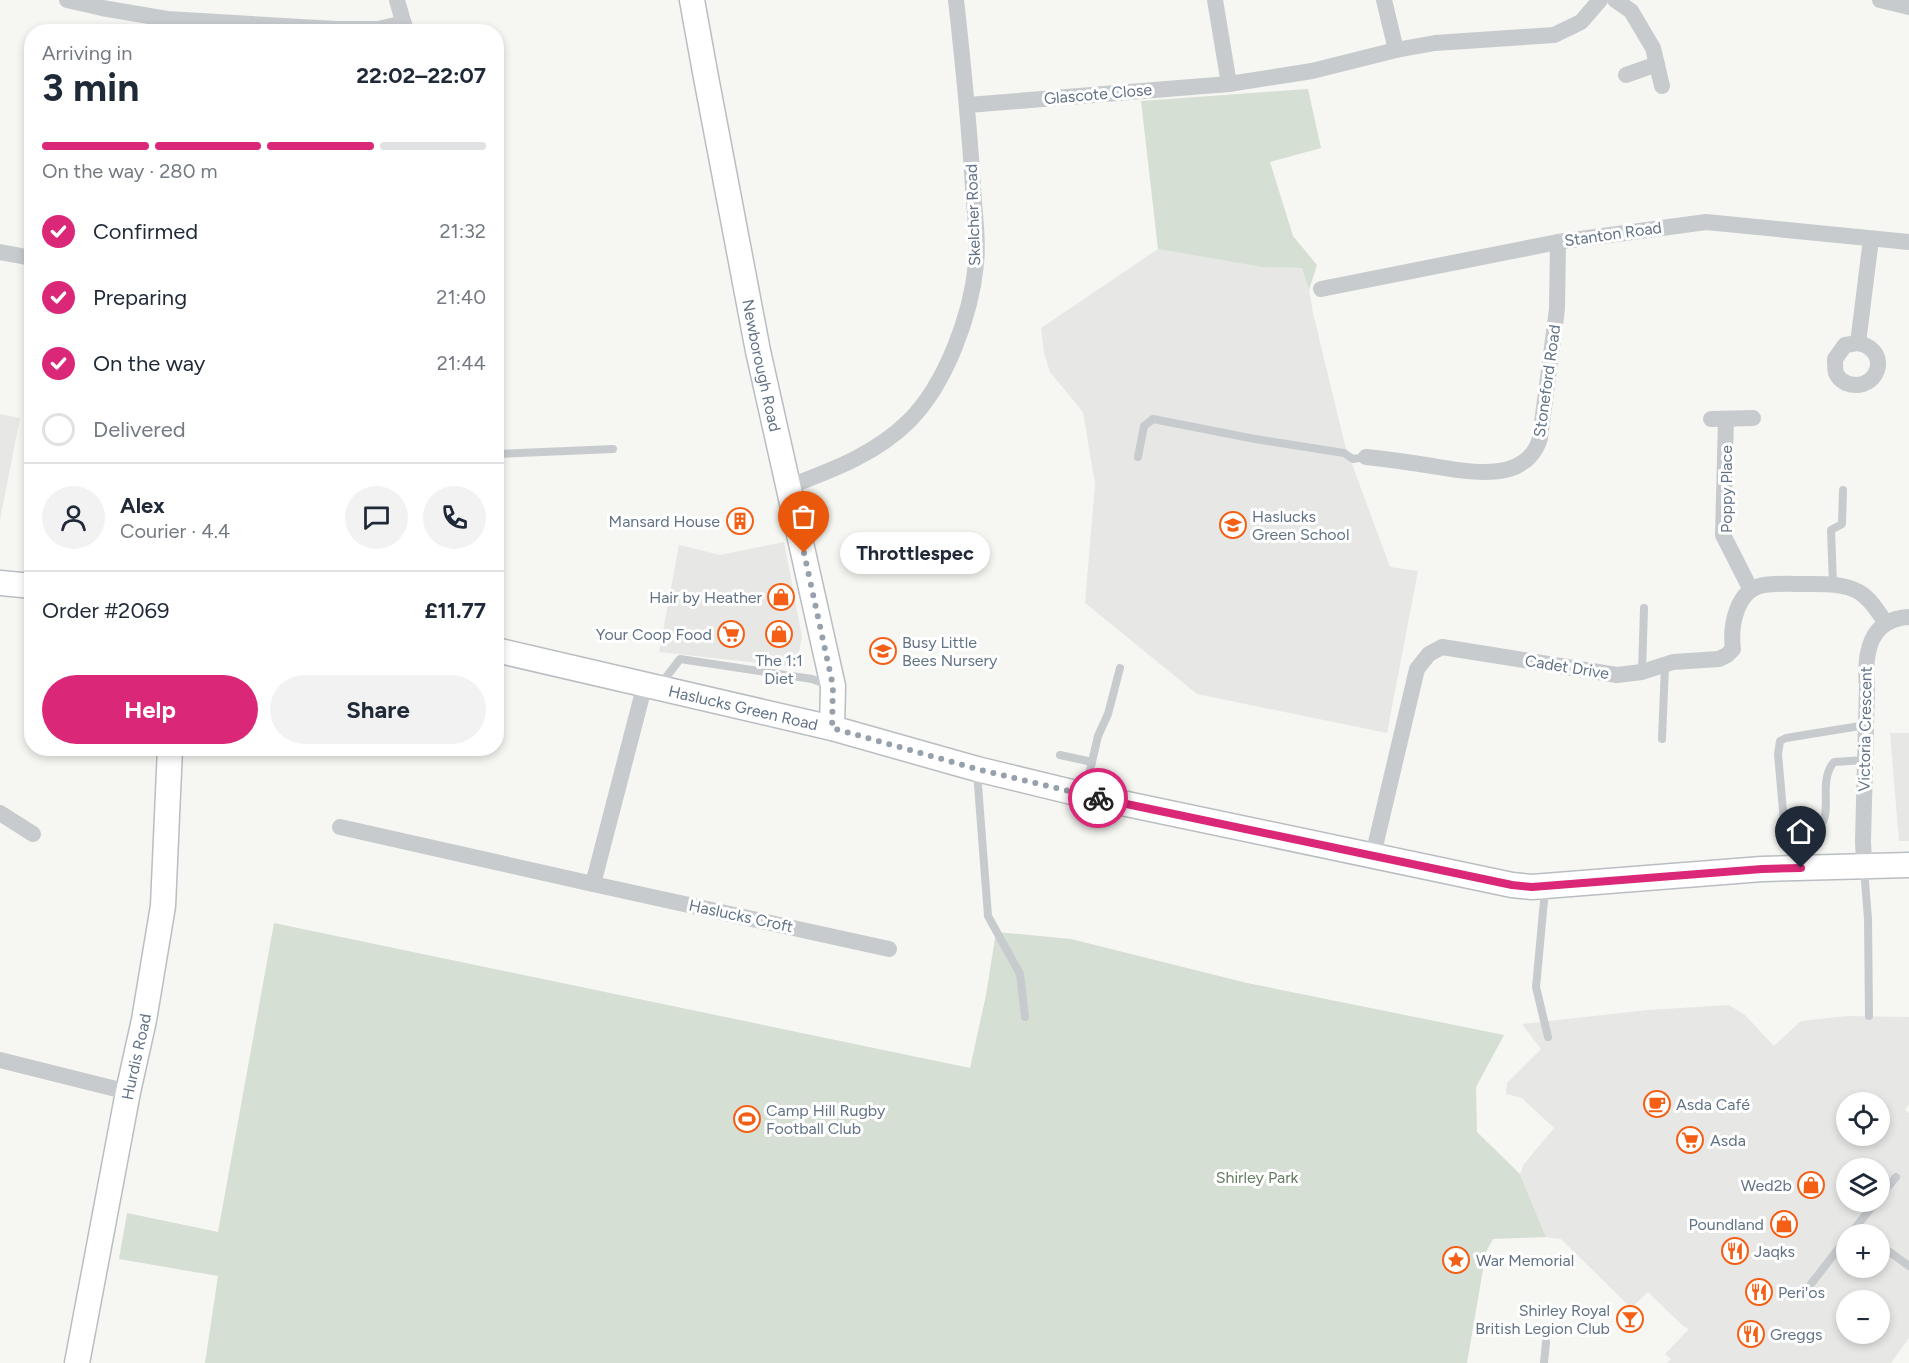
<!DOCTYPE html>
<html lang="en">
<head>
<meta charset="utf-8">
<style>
	:root { --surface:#fff; --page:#f2f2f3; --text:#1f2937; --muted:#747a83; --line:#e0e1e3; --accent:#db2777 }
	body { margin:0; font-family:Figtree,sans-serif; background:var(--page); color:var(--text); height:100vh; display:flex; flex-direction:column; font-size:22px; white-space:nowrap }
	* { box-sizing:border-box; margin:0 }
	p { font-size:20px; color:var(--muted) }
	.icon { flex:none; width:33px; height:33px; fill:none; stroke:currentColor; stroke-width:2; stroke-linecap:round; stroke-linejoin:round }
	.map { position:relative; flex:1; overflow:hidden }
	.sheet { position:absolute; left:24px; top:24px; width:480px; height:732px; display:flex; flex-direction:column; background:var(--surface); border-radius:24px; box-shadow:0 3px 9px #0003 }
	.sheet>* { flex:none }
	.tools { position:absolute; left:1836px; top:1092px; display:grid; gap:12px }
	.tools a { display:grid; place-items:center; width:54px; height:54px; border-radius:50%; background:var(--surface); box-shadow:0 3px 9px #0003; font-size:30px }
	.pin { position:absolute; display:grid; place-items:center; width:51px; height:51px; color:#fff; margin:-62px -26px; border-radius:50% 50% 50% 0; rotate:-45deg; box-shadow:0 0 6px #0007 }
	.pin .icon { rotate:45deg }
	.courier { position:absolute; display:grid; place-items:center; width:60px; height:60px; margin:-30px; border:4px solid #db2777; border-radius:50%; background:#fff; color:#222; box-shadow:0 2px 8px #0007 }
	.bubble { position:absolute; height:42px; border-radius:21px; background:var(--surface); box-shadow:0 3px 9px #0003; font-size:20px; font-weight:700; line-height:42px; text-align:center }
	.summary em { font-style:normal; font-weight:700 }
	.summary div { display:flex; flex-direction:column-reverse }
	.summary { display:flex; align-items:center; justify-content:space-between; height:102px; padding:0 18px }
	h1 { font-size:39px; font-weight:700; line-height:45px }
	.bar { display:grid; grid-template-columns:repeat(4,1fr); gap:9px 6px; align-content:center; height:72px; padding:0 18px }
	.bar i { height:8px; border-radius:4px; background:var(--line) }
	.bar .current { background:var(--accent) }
	.bar p { grid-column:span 4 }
	.line { display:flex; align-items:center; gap:15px; padding:0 18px; border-top:2px solid var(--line) }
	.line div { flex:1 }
	.round { display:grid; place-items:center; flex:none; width:63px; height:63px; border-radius:32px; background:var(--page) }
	ol { padding:0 18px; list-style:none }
	li { display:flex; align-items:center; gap:18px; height:66px }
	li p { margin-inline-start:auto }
	li .icon { padding:6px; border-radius:50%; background:var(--accent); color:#fff; stroke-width:4 }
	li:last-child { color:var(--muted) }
	li i { width:33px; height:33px; border:3px solid var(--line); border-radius:50% }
	.cta { display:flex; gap:12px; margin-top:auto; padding:12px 18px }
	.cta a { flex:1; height:69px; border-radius:36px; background:var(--accent); color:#fff; font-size:24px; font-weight:700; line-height:69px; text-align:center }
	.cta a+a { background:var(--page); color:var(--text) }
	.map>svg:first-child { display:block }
	.built { fill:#e7e8e6; fill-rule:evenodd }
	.green { fill:#d6dfd3 }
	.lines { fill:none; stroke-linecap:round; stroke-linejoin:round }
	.secondary-casing { stroke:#b9bec3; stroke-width:27 }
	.lane { stroke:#c8cbce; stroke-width:8 }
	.street { stroke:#c8cbce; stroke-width:16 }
	.secondary { stroke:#fff; stroke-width:24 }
	.done { stroke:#96a1ac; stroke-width:6; stroke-dasharray:0 10.8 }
	.route { stroke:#db2777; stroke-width:8 }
	.labels { text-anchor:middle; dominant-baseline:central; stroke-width:6; stroke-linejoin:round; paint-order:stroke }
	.street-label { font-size:16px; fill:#627386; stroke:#fff }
	.poi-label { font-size:16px; fill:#627386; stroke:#fff; text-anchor:start }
	.park-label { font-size:16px; fill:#647d62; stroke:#fff }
</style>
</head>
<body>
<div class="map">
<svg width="1909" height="1363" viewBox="0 0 1909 1363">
	<rect width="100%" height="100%" fill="#f6f6f2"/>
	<g class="built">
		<polygon points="1158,249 1261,267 1302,268 1309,290 1313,313 1345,445 1390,567 1418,571 1387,733 1197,694 1085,603 1095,484 1083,412 1050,372 1044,353 1041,328"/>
		<polygon points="0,414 20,418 0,520"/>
		<polygon points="784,542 802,637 796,667 659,652 679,545 720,555"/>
		<polygon points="1890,733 1909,733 1909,841 1899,841"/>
		<path d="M1729,1005L1745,1015L1774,1046L1801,1021L1847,1016L1909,1017V1104L1905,1110L1909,1113V1338L1891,1363H1667L1671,1359L1665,1354L1689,1329L1683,1326L1648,1292L1631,1308L1561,1239L1546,1237L1520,1174L1524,1164L1554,1128L1522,1098L1506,1094L1507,1083L1541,1049L1522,1024L1648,1010ZM1846,1102H1880V1136H1846ZM1846,1168H1880V1202H1846ZM1846,1234H1880V1268H1846ZM1846,1300H1880V1334H1846Z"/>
	</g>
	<g class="green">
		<polygon points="1308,89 1321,148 1270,162 1293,236 1317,265 1309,290 1302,268 1261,267 1158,249 1141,101"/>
		<polygon points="274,923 970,1068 986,995 996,932 1071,939 1247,983 1504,1035 1476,1087 1477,1132 1520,1174 1546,1237 1493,1239 1486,1252 1467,1363 205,1363 218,1276 119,1259 127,1213 218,1232"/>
	</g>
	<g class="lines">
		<defs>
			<g id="secondary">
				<path id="s1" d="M692,0L705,72L758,351L833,686L832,728"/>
				<polyline points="0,583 32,586"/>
				<path id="s2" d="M496,650L832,728L977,769L1084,795L1512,885L1532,887L1762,869L1909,865"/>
				<path id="s3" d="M77,1363L128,1092L144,1020L163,906L170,748"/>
			</g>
		</defs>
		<use href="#secondary" class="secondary-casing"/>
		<g class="lane">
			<polyline points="496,454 613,449"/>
			<polyline points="1138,457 1144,426 1153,419 1255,439 1344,453 1353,459 1366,457"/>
			<polyline points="1833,584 1831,530 1842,524 1843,490"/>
			<polyline points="1642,672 1644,608"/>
			<polyline points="661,684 680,659 812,679 828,685"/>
			<polyline points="1662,739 1665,666"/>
			<polyline points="1060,755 1092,762"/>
			<path d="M1865,760L1834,762C1812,788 1847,833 1796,834C1788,834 1786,829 1784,822L1778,754L1780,741L1786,738L1866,725"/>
			<polyline points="977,772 988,916 1020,974 1025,1017"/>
			<polyline points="1085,792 1098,736 1108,714 1120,668"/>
			<polyline points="1864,869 1868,919 1869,1016"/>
			<polyline points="1545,890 1536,987 1548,1037"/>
			<polyline points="1880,1197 1896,1177"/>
			<polyline points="1856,1228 1865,1234"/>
			<polyline points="1850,1234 1876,1202"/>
			<polyline points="1880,1245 1909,1266"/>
			<polyline points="1811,1284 1846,1239"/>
			<polyline points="1544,1363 1546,1342"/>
		</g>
		<g class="street">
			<polyline points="67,0 102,8 167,19 336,29 378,29 404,23"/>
			<polyline points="397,0 406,32"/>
			<polyline points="1215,0 1229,84"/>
			<polyline points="1384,0 1396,50"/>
			<polyline points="1615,0 1631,11 1653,48 1662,86"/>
			<polyline points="1880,0 1909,7"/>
			<polyline points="1626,75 1657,64"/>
			<polyline points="968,105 1229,84 1312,71 1396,50 1435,43 1554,35 1581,22 1600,0"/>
			<polyline points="0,252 32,258"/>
			<polyline points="1321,289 1558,242 1706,222 1909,242"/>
			<path d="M1858,343L1845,345L1835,359C1835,363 1835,369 1836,373C1838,378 1842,381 1846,383C1872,393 1888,363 1871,349C1868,346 1862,344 1858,343L1871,239"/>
			<polyline points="1711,419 1753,418"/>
			<polyline points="1726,419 1723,535 1751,590"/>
			<path d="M1366,457C1386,459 1406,462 1426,465C1452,469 1483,476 1509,469C1525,464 1536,453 1540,438L1557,309L1558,242"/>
			<path d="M790,486C832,470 876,454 909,421C946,384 971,315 976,264C979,239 974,212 973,187C969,124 963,62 956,0"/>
			<polyline points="645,684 593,884 889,949"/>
			<polyline points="0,813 33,834"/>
			<polyline points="340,827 593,884"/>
			<path d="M1373,855L1417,669L1429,654L1442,647L1617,675L1642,672L1673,662L1719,659L1727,655L1733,649C1730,627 1736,589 1764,585C1777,583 1792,584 1805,584C1823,584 1843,583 1859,592C1871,599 1878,612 1886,623"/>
			<path d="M1864,865L1863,841L1867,686C1864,654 1869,619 1909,617"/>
			<polyline points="0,1060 128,1092"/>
		</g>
		<use href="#secondary" class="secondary"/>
	</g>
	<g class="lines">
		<polyline class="done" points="804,553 833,686 832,728 977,769 1098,798"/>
		<polyline class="route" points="1098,798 1512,885 1532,887 1762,869 1801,868"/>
	</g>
	<defs>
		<symbol id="building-ring" viewBox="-11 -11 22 22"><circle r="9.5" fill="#fff" stroke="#f45f15" stroke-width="1.5"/><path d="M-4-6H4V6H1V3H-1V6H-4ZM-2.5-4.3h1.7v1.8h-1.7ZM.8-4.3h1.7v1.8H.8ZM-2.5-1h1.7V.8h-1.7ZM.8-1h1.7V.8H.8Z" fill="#f45f15"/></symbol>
		<symbol id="school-ring" viewBox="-11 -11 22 22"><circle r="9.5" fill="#fff" stroke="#f45f15" stroke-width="1.5"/><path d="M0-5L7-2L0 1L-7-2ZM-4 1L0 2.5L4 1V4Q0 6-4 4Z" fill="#f45f15"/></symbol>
		<symbol id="shop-ring" viewBox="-11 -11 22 22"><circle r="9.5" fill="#fff" stroke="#f45f15" stroke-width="1.5"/><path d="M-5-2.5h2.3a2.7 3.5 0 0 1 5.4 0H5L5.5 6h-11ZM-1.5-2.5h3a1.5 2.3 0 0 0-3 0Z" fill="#f45f15"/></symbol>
		<symbol id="supermarket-ring" viewBox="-11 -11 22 22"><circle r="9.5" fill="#fff" stroke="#f45f15" stroke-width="1.5"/><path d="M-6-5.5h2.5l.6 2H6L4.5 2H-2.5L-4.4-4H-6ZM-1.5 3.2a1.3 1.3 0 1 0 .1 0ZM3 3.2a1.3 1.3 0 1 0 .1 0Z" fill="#f45f15"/></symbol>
		<symbol id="cafe-ring" viewBox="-11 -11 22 22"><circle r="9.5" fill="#fff" stroke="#f45f15" stroke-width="1.5"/><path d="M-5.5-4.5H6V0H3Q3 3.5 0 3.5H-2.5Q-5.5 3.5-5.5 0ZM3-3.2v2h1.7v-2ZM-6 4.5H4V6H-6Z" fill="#f45f15"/></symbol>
		<symbol id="stadium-ring" viewBox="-11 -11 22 22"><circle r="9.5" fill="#fff" stroke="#f45f15" stroke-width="1.5"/><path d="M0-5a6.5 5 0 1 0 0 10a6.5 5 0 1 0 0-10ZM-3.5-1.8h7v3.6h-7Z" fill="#f45f15"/></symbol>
		<symbol id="restaurant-ring" viewBox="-11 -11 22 22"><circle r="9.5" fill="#fff" stroke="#f45f15" stroke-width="1.5"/><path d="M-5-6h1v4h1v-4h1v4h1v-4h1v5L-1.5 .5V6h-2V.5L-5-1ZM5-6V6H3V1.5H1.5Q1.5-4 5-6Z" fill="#f45f15"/></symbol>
		<symbol id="sight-ring" viewBox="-11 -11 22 22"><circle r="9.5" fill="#fff" stroke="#f45f15" stroke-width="1.5"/><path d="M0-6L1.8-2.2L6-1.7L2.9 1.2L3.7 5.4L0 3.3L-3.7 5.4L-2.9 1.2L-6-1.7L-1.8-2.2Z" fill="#f45f15"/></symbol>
		<symbol id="bar-ring" viewBox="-11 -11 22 22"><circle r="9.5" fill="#fff" stroke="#f45f15" stroke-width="1.5"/><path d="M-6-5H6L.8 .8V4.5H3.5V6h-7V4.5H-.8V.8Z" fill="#f45f15"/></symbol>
	</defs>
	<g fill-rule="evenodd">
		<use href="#building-ring" x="725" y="506" width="30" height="30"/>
		<use href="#school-ring" x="1218" y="510" width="30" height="30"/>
		<use href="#shop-ring" x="766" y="582" width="30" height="30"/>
		<use href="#supermarket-ring" x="716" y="619" width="30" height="30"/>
		<use href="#shop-ring" x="764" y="619" width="30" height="30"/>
		<use href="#school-ring" x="868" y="636" width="30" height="30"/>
		<use href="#cafe-ring" x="1642" y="1089" width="30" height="30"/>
		<use href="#stadium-ring" x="732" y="1104" width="30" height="30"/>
		<use href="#supermarket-ring" x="1675" y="1125" width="30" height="30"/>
		<use href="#shop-ring" x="1796" y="1170" width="30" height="30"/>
		<use href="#shop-ring" x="1769" y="1209" width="30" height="30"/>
		<use href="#restaurant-ring" x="1720" y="1236" width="30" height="30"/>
		<use href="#sight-ring" x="1441" y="1245" width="30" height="30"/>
		<use href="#restaurant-ring" x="1744" y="1277" width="30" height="30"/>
		<use href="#bar-ring" x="1615" y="1304" width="30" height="30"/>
		<use href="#restaurant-ring" x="1736" y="1319" width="30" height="30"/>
	</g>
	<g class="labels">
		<g class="street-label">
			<text transform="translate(1098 94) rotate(-5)">Glascote Close</text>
			<text transform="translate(973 215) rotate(-92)">Skelcher Road</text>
			<text transform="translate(1613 234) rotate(-8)">Stanton Road</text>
			<text stroke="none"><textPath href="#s1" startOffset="372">Newborough Road</textPath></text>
			<text transform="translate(1547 381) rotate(-82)">Stoneford Road</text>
			<text transform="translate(1726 489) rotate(-90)">Poppy Place</text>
			<text transform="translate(1567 667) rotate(9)">Cadet Drive</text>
			<text stroke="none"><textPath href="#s2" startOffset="254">Haslucks Green Road</textPath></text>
			<text transform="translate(1865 729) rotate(-89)">Victoria Crescent</text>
			<text transform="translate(741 916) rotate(12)">Haslucks Croft</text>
			<text stroke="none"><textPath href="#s3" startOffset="312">Hurdis Road</textPath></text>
		</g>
		<g class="poi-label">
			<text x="1252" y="516">Haslucks<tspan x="1252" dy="18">Green School</tspan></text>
			<text x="720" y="521" text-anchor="end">Mansard House</text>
			<text x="762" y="597" text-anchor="end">Hair by Heather</text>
			<text x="712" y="634" text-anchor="end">Your Coop Food</text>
			<text x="902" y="642">Busy Little<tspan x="902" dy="18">Bees Nursery</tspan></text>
			<text x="779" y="660" text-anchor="middle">The 1:1<tspan x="779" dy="18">Diet</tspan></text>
			<text x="1676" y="1104">Asda Café</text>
			<text x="766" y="1110">Camp Hill Rugby<tspan x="766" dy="18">Football Club</tspan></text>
			<text x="1710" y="1140">Asda</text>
			<text x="1792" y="1185" text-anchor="end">Wed2b</text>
			<text x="1764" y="1224" text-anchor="end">Poundland</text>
			<text x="1754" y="1251">Jaqks</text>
			<text x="1476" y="1260">War Memorial</text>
			<text x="1778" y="1292">Peri'os</text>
			<text x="1610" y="1310" text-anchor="end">Shirley Royal<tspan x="1610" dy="18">British Legion Club</tspan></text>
			<text x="1770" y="1334">Greggs</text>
		</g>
		<g class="park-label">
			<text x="1257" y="1177">Shirley Park</text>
		</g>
	</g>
</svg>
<div class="tools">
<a><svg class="icon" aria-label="locate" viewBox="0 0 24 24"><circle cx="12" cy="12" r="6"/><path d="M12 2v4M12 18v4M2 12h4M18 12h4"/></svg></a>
<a><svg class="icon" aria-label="layers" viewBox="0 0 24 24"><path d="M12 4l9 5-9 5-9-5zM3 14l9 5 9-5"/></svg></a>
<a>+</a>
<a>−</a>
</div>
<div class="pin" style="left:804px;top:553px;background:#ea580c"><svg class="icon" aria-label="bag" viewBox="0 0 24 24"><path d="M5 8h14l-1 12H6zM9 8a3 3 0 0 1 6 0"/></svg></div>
<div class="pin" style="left:1801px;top:868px;background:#1f2937"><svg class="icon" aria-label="home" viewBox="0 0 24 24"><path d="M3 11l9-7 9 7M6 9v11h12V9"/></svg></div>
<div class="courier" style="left:1098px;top:798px"><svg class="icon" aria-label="bike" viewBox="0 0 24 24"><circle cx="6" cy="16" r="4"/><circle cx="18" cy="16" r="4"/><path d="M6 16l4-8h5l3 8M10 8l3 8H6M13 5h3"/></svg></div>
<div class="bubble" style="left:840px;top:532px;width:150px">Throttlespec</div>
<section class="sheet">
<div class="summary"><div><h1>3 min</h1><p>Arriving in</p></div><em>22:02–22:07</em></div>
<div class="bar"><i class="current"></i><i class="current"></i><i class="current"></i><i></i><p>On the way · 280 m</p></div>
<ol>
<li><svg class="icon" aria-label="check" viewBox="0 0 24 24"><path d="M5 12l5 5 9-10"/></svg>Confirmed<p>21:32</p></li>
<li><svg class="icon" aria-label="check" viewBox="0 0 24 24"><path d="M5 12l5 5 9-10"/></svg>Preparing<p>21:40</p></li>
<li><svg class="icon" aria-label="check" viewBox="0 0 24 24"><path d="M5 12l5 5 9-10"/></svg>On the way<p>21:44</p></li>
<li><i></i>Delivered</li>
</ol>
<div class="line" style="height:108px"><a class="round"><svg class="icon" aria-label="person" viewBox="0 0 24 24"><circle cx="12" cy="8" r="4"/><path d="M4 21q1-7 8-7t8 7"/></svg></a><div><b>Alex</b><p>Courier · 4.4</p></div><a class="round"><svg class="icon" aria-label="chat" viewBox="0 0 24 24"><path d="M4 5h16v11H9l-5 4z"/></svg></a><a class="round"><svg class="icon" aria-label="phone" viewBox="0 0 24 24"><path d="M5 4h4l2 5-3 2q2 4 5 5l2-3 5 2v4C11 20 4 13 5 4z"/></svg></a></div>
<div class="line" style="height:78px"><div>Order #2069</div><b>£11.77</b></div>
<div class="cta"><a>Help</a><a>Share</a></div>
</section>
</div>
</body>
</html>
